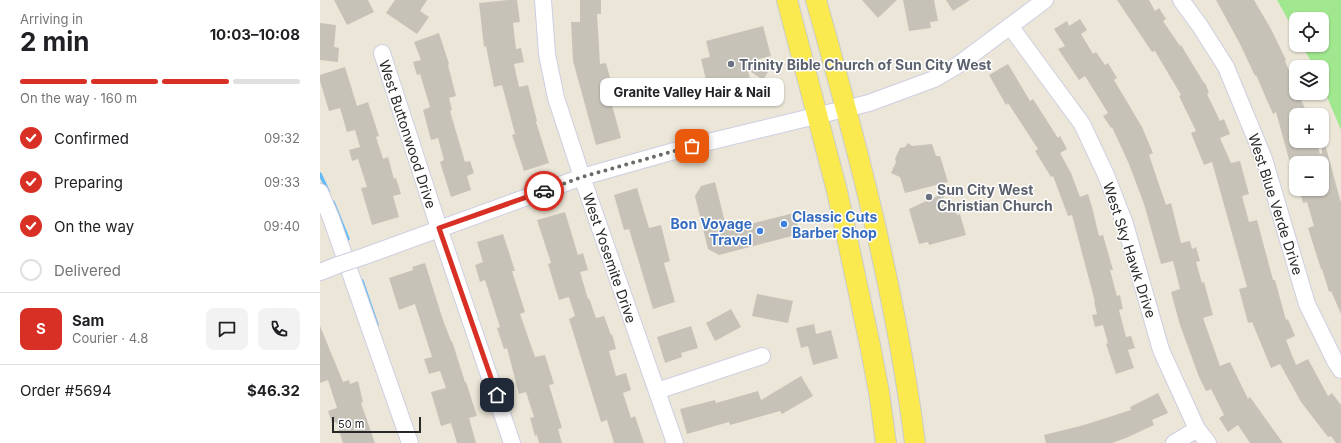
<!DOCTYPE html>
<html lang="en">
<head>
<meta charset="utf-8">
<style>
	:root { --surface:#fff; --page:#f2f2f2; --text:#202124; --muted:#757577; --line:#e0e0e0; --accent:#d93025 }
	body { margin:0; font-family:Inter,sans-serif; background:var(--page); color:var(--text); height:100vh; display:flex; flex-direction:column; font-size:15px; white-space:nowrap }
	* { box-sizing:border-box; margin:0 }
	p { font-size:13px; color:var(--muted) }
	.icon { flex:none; width:22px; height:22px; fill:none; stroke:currentColor; stroke-width:2; stroke-linecap:round; stroke-linejoin:round }
	.map { position:relative; flex:1; overflow:hidden }
	.sheet { display:flex; flex-direction:column; background:var(--surface); width:320px }
	.sheet>* { flex:none }
	.buttons { position:absolute; left:969px; top:12px; display:grid; gap:8px }
	.buttons a { display:grid; place-items:center; width:40px; height:40px; border-radius:8px; background:var(--surface); box-shadow:0 1px 3px #0004; font-size:20px }
	.scale { position:absolute; left:12px; bottom:10px; width:89px; box-sizing:border-box; padding-left:4px; border:2px solid #282828; border-top:0; font-size:11px; line-height:14px; white-space:nowrap; color:#282828; -webkit-text-stroke:3px #fff; paint-order:stroke }
	.pin { position:absolute; display:grid; place-items:center; width:34px; height:34px; color:#fff; margin:-17px; border-radius:8px; box-shadow:0 2px 6px #0006 }
	.courier { position:absolute; display:grid; place-items:center; width:40px; height:40px; margin:-20px; border:3px solid #d93025; border-radius:50%; background:#fff; color:#222; box-shadow:0 1px 5px #0007 }
	.bubble { position:absolute; height:28px; border-radius:8px; background:var(--surface); box-shadow:0 1px 3px #0004; font-size:13px; font-weight:700; line-height:28px; text-align:center }
	.summary em { font-style:normal; font-weight:700 }
	.summary div { display:flex; flex-direction:column-reverse }
	.summary { display:flex; align-items:center; justify-content:space-between; height:68px; padding:0 20px }
	h1 { font-size:26px; font-weight:700; line-height:30px }
	.bar { display:grid; grid-template-columns:repeat(4,1fr); gap:6px 4px; align-content:center; height:48px; padding:0 20px }
	.bar i { height:5px; border-radius:3px; background:var(--line) }
	.bar .on { background:var(--accent) }
	.bar p { grid-column:span 4 }
	.line { display:flex; align-items:center; gap:10px; padding:0 20px; border-top:1px solid var(--line) }
	.line div { flex:1 }
	.round { display:grid; place-items:center; flex:none; width:42px; height:42px; border-radius:8px; background:var(--page) }
	ol { padding:0 20px; list-style:none }
	li { display:flex; align-items:center; gap:12px; height:44px }
	li p { margin-inline-start:auto }
	li .icon { padding:4px; border-radius:50%; background:var(--accent); color:#fff; stroke-width:4 }
	li:last-child { color:var(--muted) }
	li i { width:22px; height:22px; border:2px solid var(--line); border-radius:50% }
	main { display:flex; flex:1; min-height:0 }
	.map>svg:first-child { display:block }
	.green { fill:#a1e790 }
	.lines { fill:none; stroke-linecap:round; stroke-linejoin:round }
	.stream { stroke:#62baf6; stroke-width:3.5 }
	.building { fill:#c7c2b8 }
	.minor-casing { stroke:#cdcee2; stroke-width:18 }
	.major-casing { stroke:#cbcbcb; stroke-width:22 }
	.minor { stroke:#fff; stroke-width:16 }
	.major { stroke:#faea4f; stroke-width:20 }
	.minor-bridge-casing { stroke:#cdcee2; stroke-width:18; stroke-linecap:butt }
	.minor-bridge { stroke:#fff; stroke-width:16 }
	.done { stroke:#6d6a66; stroke-width:4; stroke-dasharray:0 7.2 }
	.route { stroke:#d93025; stroke-width:5 }
	.worship-dot { fill:#6b7280; stroke:#fff; stroke-width:1.5 }
	.shop-dot { fill:#3f7fe0; stroke:#fff; stroke-width:1.5 }
	.labels { text-anchor:middle; dominant-baseline:central; stroke-width:3; stroke-linejoin:round; paint-order:stroke }
	.worship-label { font-size:14px; font-weight:bold; fill:#5b616d; stroke:#fff; text-anchor:start }
	.street-label { font-size:14px; fill:#282828; stroke:#fff }
	.shop-label { font-size:14px; font-weight:bold; fill:#366cbe; stroke:#fff; text-anchor:start }
</style>
</head>
<body>
<main>
<section class="sheet">
<div class="summary"><div><h1>2 min</h1><p>Arriving in</p></div><em>10:03–10:08</em></div>
<div class="bar"><i class="on"></i><i class="on"></i><i class="on"></i><i></i><p>On the way · 160 m</p></div>
<ol>
<li><svg class="icon" aria-label="check" viewBox="0 0 24 24"><path d="M5 12l5 5 9-10"/></svg>Confirmed<p>09:32</p></li>
<li><svg class="icon" aria-label="check" viewBox="0 0 24 24"><path d="M5 12l5 5 9-10"/></svg>Preparing<p>09:33</p></li>
<li><svg class="icon" aria-label="check" viewBox="0 0 24 24"><path d="M5 12l5 5 9-10"/></svg>On the way<p>09:40</p></li>
<li><i></i>Delivered</li>
</ol>
<div class="line" style="height:72px"><b class="round" style="background:var(--accent);color:#fff">S</b><div><b>Sam</b><p>Courier · 4.8</p></div><a class="round"><svg class="icon" aria-label="chat" viewBox="0 0 24 24"><path d="M4 5h16v11H9l-5 4z"/></svg></a><a class="round"><svg class="icon" aria-label="phone" viewBox="0 0 24 24"><path d="M5 4h4l2 5-3 2q2 4 5 5l2-3 5 2v4C11 20 4 13 5 4z"/></svg></a></div>
<div class="line" style="height:52px"><div>Order #5694</div><b>$46.32</b></div>
</section>
<div class="map">
<svg width="1021" height="443" viewBox="0 0 1021 443">
	<rect width="100%" height="100%" fill="#ece6d8"/>
	<polygon class="green" points="957,0 1021,0 1021,130 1002,85 1002,67 994,67 982,45 1002,45 1002,19 976,19 976,34"/>
	<g class="lines">
		<g class="stream">
			<polyline points="0,174 8,191"/>
			<polyline points="13,202 28,239"/>
			<polyline points="42,281 57,325"/>
		</g>
	</g>
	<g class="building">
		<polygon points="14,0 48,0 54,12 27,25"/>
		<polygon points="75,0 107,0 100,11 109,17 97,34 66,13"/>
		<polygon points="188,0 197,0 200,22 193,23 196,49 201,48 204,62 194,64 199,87 208,85 217,121 216,122 229,163 204,171 192,135 195,134 182,85 174,87 166,46 164,47 159,3"/>
		<polygon points="260,0 281,0 281,14 277,14 280,64 286,63 294,92 289,94 301,138 276,145 253,61 251,22 260,22"/>
		<polygon points="542,0 577,0 558,18"/>
		<polygon points="583,0 614,0 618,21 610,22 611,28 589,31"/>
		<polygon points="626,0 650,0 633,11"/>
		<polygon points="797,0 829,0 835,11 839,8 846,19 843,21 860,46 861,45 884,83 885,83 889,93 887,94 900,121 904,119 910,134 900,138 911,163 920,161 929,194 922,196 929,222 937,220 953,280 955,280 966,320 968,319 975,336 966,340 976,365 988,359 1008,396 1012,393 1021,405 1021,443 1016,443 1011,436 1008,437 981,402 960,364 951,368 932,322 928,323 919,289 927,287 892,162 884,165 871,133 876,131 859,96 861,95 835,51 832,52"/>
		<polygon points="896,0 934,0 951,29 966,60 965,61 976,87 976,93 978,93 988,115 976,115 976,141 996,141 1000,154 1002,153 1002,145 1005,144 1021,203 1021,314 1011,291 1009,292 1002,269 1001,269 988,228 994,226 987,202 983,203 979,189 1002,189 1002,163 970,163 956,112 953,114 936,75 935,76 920,44"/>
		<polygon points="760,19 767,30 761,34 773,54 776,52 785,65 788,63 797,78 794,80 822,127 833,153 829,155 846,205 851,203 861,243 870,241 872,249 876,247 880,261 876,262 882,283 884,282 893,315 883,318 900,366 910,362 928,399 930,397 963,443 930,443 918,425 908,432 899,418 904,415 891,389 886,391 879,377 860,325 851,292 860,289 853,261 841,264 824,204 809,164 792,127 791,128 783,116 788,113 765,76 759,80 738,49 745,46 734,29 747,21 749,26"/>
		<polygon points="0,23 16,25 14,47 19,48 18,62 0,60"/>
		<polygon points="443,26 451,56 431,61 448,72 443,80 428,70 432,89 401,97 397,82 387,84 381,59 390,57 386,41"/>
		<polygon points="119,33 129,64 128,65 136,96 129,98 132,110 130,111 145,162 150,161 154,173 147,176 151,190 131,197 120,162 124,160 118,138 111,140 103,110 110,107 100,74 97,75 93,62 101,60 94,42"/>
		<polygon points="688,64 710,101 713,99 738,138 740,136 747,149 740,153 751,173 760,197 768,194 772,207 779,236 783,235 793,270 790,270 797,296 800,295 803,309 799,310 806,337 811,336 815,348 808,350 814,368 796,374 786,344 788,343 783,325 775,327 772,315 777,314 774,302 775,302 752,215 748,216 733,176 731,177 715,151 718,149 688,103 686,105 669,75"/>
		<polygon points="25,67 37,106 48,102 59,136 56,137 63,159 68,157 74,179 76,178 81,194 73,196 79,217 52,225 41,188 47,187 38,159 32,161 29,150 40,147 35,130 27,132 20,108 9,111 0,81 0,75"/>
		<polygon points="588,143 592,146 612,144 616,156 620,156 628,182 585,193 580,177 571,173 576,162 575,159 580,148 585,147"/>
		<polygon points="395,182 407,230 474,213 478,226 472,236 399,255 388,249 375,196 381,186"/>
		<polygon points="317,188 329,228 341,225 350,261 344,263 355,302 333,309 309,229 304,230 294,195"/>
		<polygon points="626,192 620,206 633,201 637,215 640,214 646,235 609,245 608,242 599,244 589,209"/>
		<polygon points="245,212 258,255 263,253 268,270 260,272 268,299 269,298 276,318 284,316 291,335 292,334 296,349 289,351 296,376 306,373 311,390 303,393 311,418 315,416 324,443 294,443 287,420 281,422 249,319 255,316 249,297 239,300 228,264 231,263 217,220"/>
		<polygon points="183,234 195,271 192,271 205,312 200,314 215,357 225,355 234,384 229,385 242,428 238,429 242,443 219,443 217,435 215,436 210,418 214,417 206,392 199,394 187,348 184,349 177,328 180,327 165,280 160,282 155,265 163,262 157,242"/>
		<polygon points="105,263 123,320 131,341 132,341 145,382 146,382 157,416 149,418 156,443 137,443 131,423 121,426 111,392 126,388 120,371 109,374 104,359 112,357 95,304 79,310 69,278 93,270 92,267"/>
		<polygon points="437,294 473,301 468,323 432,316"/>
		<polygon points="411,309 421,327 395,341 386,323"/>
		<polygon points="494,324 496,334 511,330 518,358 493,365 488,346 481,348 476,328"/>
		<polygon points="0,326 23,382 29,380 30,384 38,381 43,402 41,403 55,443 23,443 16,422 12,423 8,411 17,408 8,380 0,383"/>
		<polygon points="371,326 378,348 361,353 362,357 345,363 337,337"/>
		<polygon points="481,376 493,396 462,414 460,411 410,425 409,422 367,434 360,409 395,400 396,403 438,391 441,400"/>
		<polygon points="838,393 848,413 832,420 834,425 806,438 792,443 726,443 724,435 764,425 811,410 810,407"/>
	</g>
	<g class="lines">
		<defs>
			<g id="minor">
				<polyline points="223,0 227,54 236,98 262,177 355,443"/>
				<polyline points="861,0 880,26 906,67 944,159 987,304 1015,361 1021,370"/>
				<polyline points="690,26 762,124 786,175 805,224 841,350 877,429 888,443"/>
				<polyline points="62,53 119,228 192,443"/>
				<polyline points="0,192 11,218 90,443"/>
				<polyline points="45,256 262,177 372,146 549,103 614,79 638,65 725,0"/>
				<polyline points="0,272 18,265"/>
				<polyline points="337,391 442,356"/>
				<polyline points="854,443 877,429"/>
			</g>
			<g id="major">
				<polyline points="467,0 517,191 550,345 559,392 566,443"/>
				<path d="M496,0C537,145 576,293 595,443"/>
			</g>
		</defs>
		<use href="#minor" class="minor-casing"/>
		<use href="#major" class="major-casing"/>
		<use href="#minor" class="minor"/>
		<use href="#major" class="major"/>
		<defs>
			<polyline id="minor-bridge" points="18,265 45,256"/>
		</defs>
		<use href="#minor-bridge" class="minor-bridge-casing"/>
		<use href="#minor-bridge" class="minor-bridge"/>
	</g>
	<g class="lines">
		<polyline class="done" points="224,191 262,177 372,146"/>
		<polyline class="route" points="177,395 119,228 224,191"/>
	</g>
	<g class="worship-dot">
		<circle cx="411" cy="64" r="4"/>
		<circle cx="609" cy="197" r="4"/>
	</g>
	<g class="shop-dot">
		<circle cx="464" cy="224" r="4"/>
		<circle cx="440" cy="231" r="4"/>
	</g>
	<g class="labels">
		<g class="worship-label">
			<text x="419" y="64">Trinity Bible Church of Sun City West</text>
			<text x="617" y="189">Sun City West<tspan x="617" dy="16">Christian Church</tspan></text>
		</g>
		<g class="street-label">
			<text transform="translate(88 134) rotate(72)">West Buttonwood Drive</text>
			<text transform="translate(956 204) rotate(72)">West Blue Verde Drive</text>
			<text transform="translate(810 250) rotate(72)">West Sky Hawk Drive</text>
			<text transform="translate(290 258) rotate(71)">West Yosemite Drive</text>
		</g>
		<g class="shop-label">
			<text x="472" y="216">Classic Cuts<tspan x="472" dy="16">Barber Shop</tspan></text>
			<text x="432" y="223" text-anchor="end">Bon Voyage<tspan x="432" dy="16">Travel</tspan></text>
		</g>
	</g>
</svg>
<div class="buttons">
<a><svg class="icon" aria-label="locate" viewBox="0 0 24 24"><circle cx="12" cy="12" r="6"/><path d="M12 2v4M12 18v4M2 12h4M18 12h4"/></svg></a>
<a><svg class="icon" aria-label="layers" viewBox="0 0 24 24"><path d="M12 4l9 5-9 5-9-5zM3 14l9 5 9-5"/></svg></a>
<a>+</a>
<a>−</a>
</div>
<div class="scale">50 m</div>
<div class="pin" style="left:372px;top:146px;background:#ea580c"><svg class="icon" aria-label="bag" viewBox="0 0 24 24"><path d="M5 8h14l-1 12H6zM9 8a3 3 0 0 1 6 0"/></svg></div>
<div class="pin" style="left:177px;top:395px;background:#1f2937"><svg class="icon" aria-label="home" viewBox="0 0 24 24"><path d="M3 11l9-7 9 7M6 9v11h12V9"/></svg></div>
<div class="courier" style="left:224px;top:191px"><svg class="icon" aria-label="car" viewBox="0 0 24 24"><path d="M5 17H2v-5l4-1 3-4h7l3 4 3 1v5h-3M9 17h6M6 11h13"/><circle cx="7" cy="17" r="2"/><circle cx="17" cy="17" r="2"/></svg></div>
<div class="bubble" style="left:280px;top:78px;width:184px">Granite Valley Hair &amp; Nail</div>
</div>
</main>
</body>
</html>
